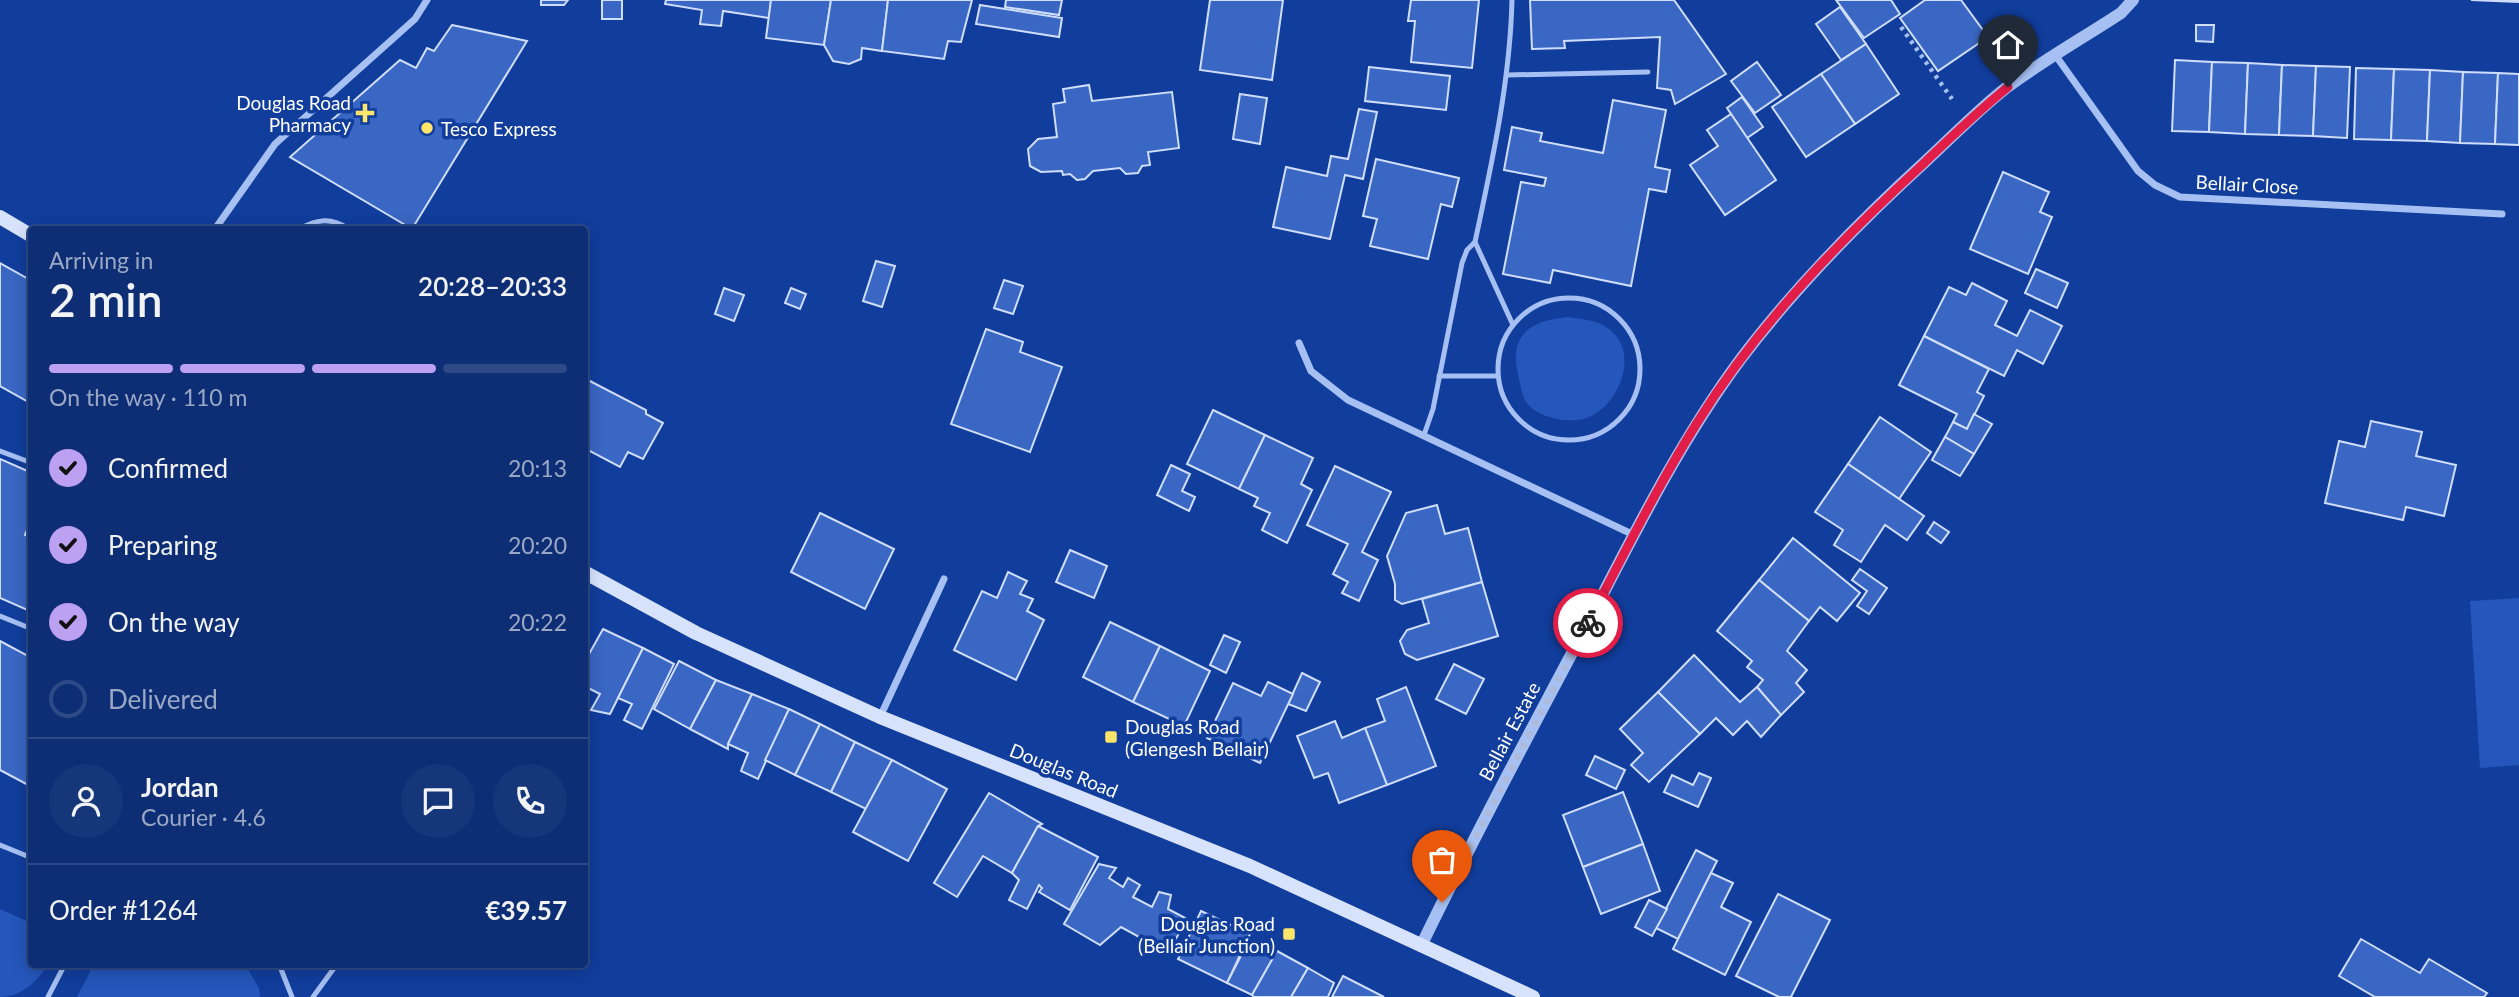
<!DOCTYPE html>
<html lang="en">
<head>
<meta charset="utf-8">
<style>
	:root { --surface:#0d2e75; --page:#16367a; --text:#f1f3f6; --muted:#9aa8c5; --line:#2d4a87; --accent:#bca0f2 }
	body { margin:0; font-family:Lato,sans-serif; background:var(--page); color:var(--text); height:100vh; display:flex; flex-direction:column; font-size:26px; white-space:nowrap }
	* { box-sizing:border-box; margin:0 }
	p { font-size:23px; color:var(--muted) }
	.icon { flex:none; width:38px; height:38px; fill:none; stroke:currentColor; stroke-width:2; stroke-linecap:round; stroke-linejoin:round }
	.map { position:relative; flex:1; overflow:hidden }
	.panel { position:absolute; left:28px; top:226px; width:560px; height:742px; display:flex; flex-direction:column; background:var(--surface); border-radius:7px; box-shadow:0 4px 18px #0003,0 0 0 2px var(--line) }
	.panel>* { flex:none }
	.pin { position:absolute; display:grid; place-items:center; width:60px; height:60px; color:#fff; margin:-72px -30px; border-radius:50% 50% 50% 0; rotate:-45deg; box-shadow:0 0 7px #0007 }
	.pin .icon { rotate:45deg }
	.courier { position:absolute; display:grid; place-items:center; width:70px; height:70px; margin:-35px; border:5px solid #e11d48; border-radius:50%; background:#fff; color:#222; box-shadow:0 2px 9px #0007 }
	.headline em { font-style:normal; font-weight:600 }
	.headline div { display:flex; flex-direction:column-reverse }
	.headline { display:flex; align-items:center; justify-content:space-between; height:119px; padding:0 21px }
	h1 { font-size:46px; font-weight:600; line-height:52px }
	.bar { display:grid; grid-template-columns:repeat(4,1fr); gap:10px 7px; align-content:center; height:84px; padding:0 21px }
	.bar i { height:9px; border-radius:5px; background:var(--line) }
	.bar .active { background:var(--accent) }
	.bar p { grid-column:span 4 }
	.line { display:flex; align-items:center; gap:18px; padding:0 21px; border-top:2px solid var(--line) }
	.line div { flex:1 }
	.round { display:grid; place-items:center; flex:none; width:74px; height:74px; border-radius:37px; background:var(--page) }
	ol { padding:0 21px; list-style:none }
	li { display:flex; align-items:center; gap:21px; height:77px }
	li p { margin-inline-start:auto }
	li .icon { padding:7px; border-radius:50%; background:var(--accent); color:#111; stroke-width:4 }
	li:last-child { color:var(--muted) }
	li i { width:38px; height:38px; border:4px solid var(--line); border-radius:50% }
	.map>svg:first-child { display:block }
	.green { fill:#2456bb }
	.building { fill:#3a67c4; stroke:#cfdefe; stroke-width:2 }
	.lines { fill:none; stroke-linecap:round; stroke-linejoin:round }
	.path { stroke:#a6c0f4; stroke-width:4.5; stroke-dasharray:3.5 5; stroke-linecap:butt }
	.service { stroke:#a6c0f4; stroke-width:5 }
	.minor { stroke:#a6c0f4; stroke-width:7 }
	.tertiary { stroke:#a6c0f4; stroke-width:12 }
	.secondary { stroke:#d7e2fd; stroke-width:14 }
	.done { stroke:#acbbdc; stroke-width:7; stroke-dasharray:0 12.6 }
	.route { stroke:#e11d48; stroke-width:9 }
	.poi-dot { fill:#ffe66a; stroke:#113d9c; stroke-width:2.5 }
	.labels { text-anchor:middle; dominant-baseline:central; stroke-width:7; stroke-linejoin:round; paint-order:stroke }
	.poi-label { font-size:19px; fill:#fff; stroke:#113d9c; text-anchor:end }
	.street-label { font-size:19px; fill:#fff; stroke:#113d9c }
</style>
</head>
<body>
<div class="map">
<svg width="2519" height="997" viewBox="0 0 2519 997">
	<rect width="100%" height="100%" fill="#113d9c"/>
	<g class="green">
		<path d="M1568,317C1581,319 1598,320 1609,329C1643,354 1616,415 1578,420C1562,422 1533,416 1525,400C1521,393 1520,382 1518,374C1509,334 1530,321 1568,317Z"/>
		<polygon points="2519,598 2519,765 2480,768 2470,601"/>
		<path d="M0,909L31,923L32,964H49C37,981 22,997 0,997Z"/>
		<polygon points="94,964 245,964 259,988 260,997 77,997"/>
	</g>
	<g class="building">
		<polygon points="541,0 568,0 564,5 541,5"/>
		<rect x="602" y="0" width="20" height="19"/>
		<polygon points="666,0 771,0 769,18 723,11 721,26 700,24 702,10 665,4"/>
		<polygon points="771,0 831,0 824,45 766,38"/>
		<polygon points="831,0 888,0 882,51 862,48 861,59 849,64 833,61 824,45"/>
		<polygon points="888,0 972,0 961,42 948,41 944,59 882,51"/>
		<polygon points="1006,0 1062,0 1059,15 1005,7"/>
		<polygon points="1210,0 1283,0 1272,80 1200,70"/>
		<polygon points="1411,0 1479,0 1472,68 1411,62 1415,21 1408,21"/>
		<polygon points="1530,0 1674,0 1726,74 1675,104 1671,90 1657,88 1660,37 1564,41 1565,48 1532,49"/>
		<polygon points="1836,0 1891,0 1900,14 1864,38"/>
		<polygon points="1925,0 1961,0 1988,37 1938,71 1900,18"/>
		<polygon points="2471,0 2519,0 2519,2"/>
		<polygon points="980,5 1062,18 1059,37 976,24"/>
		<polygon points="1840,7 1866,44 1841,60 1816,24"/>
		<polygon points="452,25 527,41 412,229 290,157 400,60 416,68 427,48 434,51"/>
		<polygon points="2196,25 2214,25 2213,42 2196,41"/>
		<polygon points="1866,44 1899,94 1855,124 1821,74"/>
		<polygon points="2175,60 2212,62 2209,132 2172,131"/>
		<polygon points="1757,62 1781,95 1755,113 1731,81"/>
		<polygon points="2212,62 2248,63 2245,134 2209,132"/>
		<polygon points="2248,63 2282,65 2279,135 2245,134"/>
		<polygon points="2282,65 2316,66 2313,136 2279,135"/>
		<polygon points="2316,66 2350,67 2347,138 2313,136"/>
		<polygon points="1369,67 1450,76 1446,110 1365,101"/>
		<polygon points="2356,68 2394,69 2391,140 2354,139"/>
		<polygon points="2394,69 2430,70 2427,141 2391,140"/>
		<polygon points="2430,70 2463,72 2460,143 2427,141"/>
		<polygon points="2463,72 2498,73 2495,144 2460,143"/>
		<polygon points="2498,73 2519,74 2519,145 2495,144"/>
		<polygon points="1821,74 1855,124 1806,157 1772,107"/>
		<polygon points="1089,85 1092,101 1172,92 1179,148 1148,152 1150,165 1142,166 1138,173 1126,174 1120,168 1093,171 1085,179 1077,180 1070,174 1063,175 1062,171 1041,172 1030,166 1028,149 1038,139 1057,137 1053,104 1065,102 1063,89"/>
		<polygon points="1240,94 1267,98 1260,144 1233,139"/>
		<polygon points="1742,97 1763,127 1747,138 1727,108"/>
		<polygon points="1613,100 1666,110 1655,167 1670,170 1666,192 1649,189 1631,286 1553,270 1550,283 1503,274 1521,182 1544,186 1546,178 1504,170 1512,127 1542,133 1540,141 1603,153"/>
		<polygon points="1359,109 1377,112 1363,179 1345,175 1330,239 1273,227 1286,167 1327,176 1331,156 1348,159"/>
		<polygon points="1731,114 1776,180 1725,215 1690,165 1718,146 1707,130"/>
		<polygon points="1376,159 1459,178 1452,207 1441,204 1428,259 1370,246 1377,219 1363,216"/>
		<polygon points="2003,172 2049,192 2040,212 2052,217 2028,274 1970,249"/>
		<polygon points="876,261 895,266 882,307 863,301"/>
		<polygon points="0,263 32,281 32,404 0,386"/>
		<polygon points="2036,269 2068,283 2057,308 2025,293"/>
		<polygon points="1004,280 1023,286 1013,314 994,308"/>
		<polygon points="1972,283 2007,301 1995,325 2017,336 2030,310 2062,326 2043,364 2017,350 2004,376 1924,336 1949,287 1966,295"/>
		<polygon points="724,288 744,295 734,321 715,314"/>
		<polygon points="791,288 806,294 800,309 785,303"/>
		<polygon points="986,329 1023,342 1020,352 1062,367 1030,452 951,424"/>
		<polygon points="1924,336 1989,369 1977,392 1984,396 1967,429 1953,422 1957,414 1899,385"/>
		<polygon points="586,379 646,410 646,414 663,423 643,459 628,452 620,467 584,448"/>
		<polygon points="1213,410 1265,435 1239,489 1187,464"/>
		<polygon points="1974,414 1992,424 1974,454 1945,437 1953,422 1967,429"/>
		<polygon points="1880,417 1931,452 1899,499 1848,464"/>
		<polygon points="2371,421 2422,432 2416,456 2456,465 2444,516 2406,507 2403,520 2325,503 2339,441 2365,447"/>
		<polygon points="1265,435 1313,458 1301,484 1312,490 1287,543 1262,530 1270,513 1254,506 1258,498 1239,489"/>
		<polygon points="1945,437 1974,454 1960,476 1932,460"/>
		<polygon points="0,459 32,473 32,534 26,532 25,535 32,538 32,612 0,598"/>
		<polygon points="1848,464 1924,516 1907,540 1885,525 1861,562 1834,545 1843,530 1815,512"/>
		<polygon points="1171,465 1190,474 1182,491 1195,497 1189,511 1157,495"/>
		<polygon points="1335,466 1391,492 1362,552 1378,560 1359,601 1342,593 1348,582 1333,574 1348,544 1307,525"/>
		<polygon points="1437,505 1445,534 1468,528 1482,582 1402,604 1395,600 1395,584 1387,556 1406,513"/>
		<polygon points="820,513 894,549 865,609 791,572"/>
		<polygon points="1934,522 1949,532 1941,543 1927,533"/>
		<polygon points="1793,538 1860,593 1837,621 1820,607 1809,621 1759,580"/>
		<polygon points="1070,550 1107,566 1094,598 1056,582"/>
		<polygon points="1860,569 1887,588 1869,614 1857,606 1867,591 1852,580"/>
		<polygon points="1008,572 1027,581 1020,594 1033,599 1027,611 1044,620 1016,680 954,650 982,591 997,598"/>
		<polygon points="1759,580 1809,621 1787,651 1807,670 1796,683 1804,692 1781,715 1757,687 1763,680 1747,667 1752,661 1717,631"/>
		<polygon points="1482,582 1498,636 1417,660 1405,654 1400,641 1407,630 1429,623 1422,599"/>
		<polygon points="1110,622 1160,646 1133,702 1083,677"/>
		<polygon points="603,629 643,648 610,714 591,710 600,694 584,686 584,663"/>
		<polygon points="1224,635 1240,642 1226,673 1210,665"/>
		<polygon points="0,641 32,658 32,787 0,770"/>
		<polygon points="1160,646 1210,671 1184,726 1133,702"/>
		<polygon points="643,648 674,664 642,729 624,720 632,704 618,698"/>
		<polygon points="1694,655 1740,702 1757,687 1781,715 1761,737 1747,721 1733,735 1716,718 1700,734 1658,692"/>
		<polygon points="679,661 716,680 690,729 654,709"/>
		<polygon points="1454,664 1484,679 1466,714 1436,699"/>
		<polygon points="1302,673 1320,682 1306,711 1288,704"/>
		<polygon points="716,680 752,694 728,744 728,749 690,729"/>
		<polygon points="1268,682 1293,694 1260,763 1207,738 1233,683 1261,696"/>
		<polygon points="1406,687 1436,766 1387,785 1365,728 1385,721 1377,699"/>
		<polygon points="1658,692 1700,734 1649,782 1631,765 1643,753 1620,729"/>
		<polygon points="752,694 789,709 758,779 741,771 748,753 728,744"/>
		<polygon points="789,709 820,724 795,775 765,760"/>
		<polygon points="1335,721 1342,738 1365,728 1387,785 1339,803 1328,773 1314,778 1297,736"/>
		<polygon points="820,724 855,742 831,792 795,775"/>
		<polygon points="855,742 892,760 866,809 831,792"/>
		<polygon points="1595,756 1625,770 1616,789 1586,775"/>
		<polygon points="892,760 947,789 908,861 853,832"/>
		<polygon points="1699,773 1711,778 1698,807 1664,792 1672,775 1693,785"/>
		<polygon points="1623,792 1643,844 1583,867 1563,815"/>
		<polygon points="989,793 1042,824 1038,826 1012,873 983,856 957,897 934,883"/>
		<polygon points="1038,826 1098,857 1070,910 1039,892 1042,888 1039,885 1027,909 1009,900 1019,880 1012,873"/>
		<polygon points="1643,844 1660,891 1601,914 1583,867"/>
		<polygon points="1696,850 1717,861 1678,939 1656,928"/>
		<polygon points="1099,864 1116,868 1109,878 1123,887 1128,878 1140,885 1133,897 1152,907 1159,892 1171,895 1168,909 1187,919 1168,953 1121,927 1100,945 1064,924"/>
		<polygon points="1711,873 1733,883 1721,907 1751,922 1725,975 1673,949"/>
		<polygon points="1778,894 1830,920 1791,997 1779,997 1736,976"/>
		<polygon points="1649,900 1667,909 1652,936 1635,927"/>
		<polygon points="1201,911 1250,934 1227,983 1178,959"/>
		<polygon points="2361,939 2420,973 2429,959 2487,993 2484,997 2375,997 2339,976"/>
		<polygon points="1247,944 1277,951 1252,995 1227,983"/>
		<polygon points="1277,951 1308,968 1291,997 1254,997 1252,995"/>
		<polygon points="1308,968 1334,983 1328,997 1291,997"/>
		<polygon points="1343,976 1384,997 1332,997"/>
	</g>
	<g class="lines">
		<polyline class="path" points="1901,27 1952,99"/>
		<g class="service">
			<polyline points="1507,75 1648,72"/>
			<path d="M299,229C318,219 331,217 349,229"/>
			<polyline points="1475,242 1513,325"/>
			<circle cx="1569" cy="369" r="71"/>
			<polyline points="1439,376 1497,376"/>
			<path d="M1424,435L1433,409L1462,263L1467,250L1475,242C1492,162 1510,82 1512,0"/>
			<polyline points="0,451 32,463"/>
			<polyline points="0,616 32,629"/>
			<polyline points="0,845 32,858"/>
			<polyline points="279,964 292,997"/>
			<polyline points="48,997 65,964"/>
			<polyline points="313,997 337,964"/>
		</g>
		<g class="minor">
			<polyline points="2056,56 2138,171 2155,185 2180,197 2502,214"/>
			<polyline points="215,229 275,144 415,19 427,0"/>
			<polyline points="1299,343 1311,371 1348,400 1634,535"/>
			<polyline points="880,717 944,579"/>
		</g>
		<path class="tertiary" d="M1421,946C1474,837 1531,730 1588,623C1634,534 1680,441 1740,360C1795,287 1859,222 1927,160C1953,136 1978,110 2006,88C2042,61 2083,38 2121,13L2133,0"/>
		<g class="secondary">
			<polyline points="0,217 32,236"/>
			<polyline points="584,572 696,633 880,717 1250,866 1533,997"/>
		</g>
	</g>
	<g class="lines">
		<polyline class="done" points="1442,902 1588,623"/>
		<path class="route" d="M1588,623C1623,556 1657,487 1697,423C1757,326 1838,242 1922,165C1950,138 1978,111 2008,87"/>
	</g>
	<g class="poi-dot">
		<path d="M361.5 102.5h7v7h7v7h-7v7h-7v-7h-7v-7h7z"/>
		<circle cx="427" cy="128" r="7"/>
		<rect x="1104" y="730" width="14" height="14" rx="3.5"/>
		<rect x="1282" y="927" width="14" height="14" rx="3.5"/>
	</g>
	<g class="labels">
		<g class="poi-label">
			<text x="351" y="102">Douglas Road<tspan x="351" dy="22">Pharmacy</tspan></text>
			<text x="441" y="128" text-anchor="start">Tesco Express</text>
			<text x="1125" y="726" text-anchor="start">Douglas Road<tspan x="1125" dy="22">(Glengesh Bellair)</tspan></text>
			<text x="1275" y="923">Douglas Road<tspan x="1275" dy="22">(Bellair Junction)</tspan></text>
		</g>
		<g class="street-label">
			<text transform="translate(2247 184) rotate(3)">Bellair Close</text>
			<text transform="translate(1509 731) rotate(-62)">Bellair Estate</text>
			<text transform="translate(1064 770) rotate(22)">Douglas Road</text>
		</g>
	</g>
</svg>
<div class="pin" style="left:1442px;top:902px;background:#ea580c"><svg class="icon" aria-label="bag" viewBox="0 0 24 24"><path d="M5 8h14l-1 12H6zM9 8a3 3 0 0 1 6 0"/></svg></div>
<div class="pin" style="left:2008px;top:87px;background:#1f2937"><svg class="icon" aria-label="home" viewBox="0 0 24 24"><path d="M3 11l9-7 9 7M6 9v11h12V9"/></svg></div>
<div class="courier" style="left:1588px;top:623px"><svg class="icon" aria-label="bike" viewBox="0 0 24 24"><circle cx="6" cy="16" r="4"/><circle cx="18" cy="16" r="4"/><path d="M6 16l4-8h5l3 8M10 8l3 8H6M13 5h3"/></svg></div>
<section class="panel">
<div class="headline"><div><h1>2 min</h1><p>Arriving in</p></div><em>20:28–20:33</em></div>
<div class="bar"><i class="active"></i><i class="active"></i><i class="active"></i><i></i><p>On the way · 110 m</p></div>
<ol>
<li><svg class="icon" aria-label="check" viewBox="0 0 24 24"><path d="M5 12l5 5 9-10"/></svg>Confirmed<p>20:13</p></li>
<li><svg class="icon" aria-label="check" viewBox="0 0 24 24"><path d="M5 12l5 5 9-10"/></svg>Preparing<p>20:20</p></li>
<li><svg class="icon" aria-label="check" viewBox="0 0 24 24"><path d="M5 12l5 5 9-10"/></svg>On the way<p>20:22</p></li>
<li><i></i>Delivered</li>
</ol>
<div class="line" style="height:126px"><a class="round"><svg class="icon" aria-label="person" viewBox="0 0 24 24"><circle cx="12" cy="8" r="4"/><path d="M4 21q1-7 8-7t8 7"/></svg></a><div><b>Jordan</b><p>Courier · 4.6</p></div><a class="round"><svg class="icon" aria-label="chat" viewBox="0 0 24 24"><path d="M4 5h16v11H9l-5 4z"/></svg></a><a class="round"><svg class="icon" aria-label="phone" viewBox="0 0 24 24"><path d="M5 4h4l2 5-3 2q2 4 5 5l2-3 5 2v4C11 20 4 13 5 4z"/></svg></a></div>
<div class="line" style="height:91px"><div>Order #1264</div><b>€39.57</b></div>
</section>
</div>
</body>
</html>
